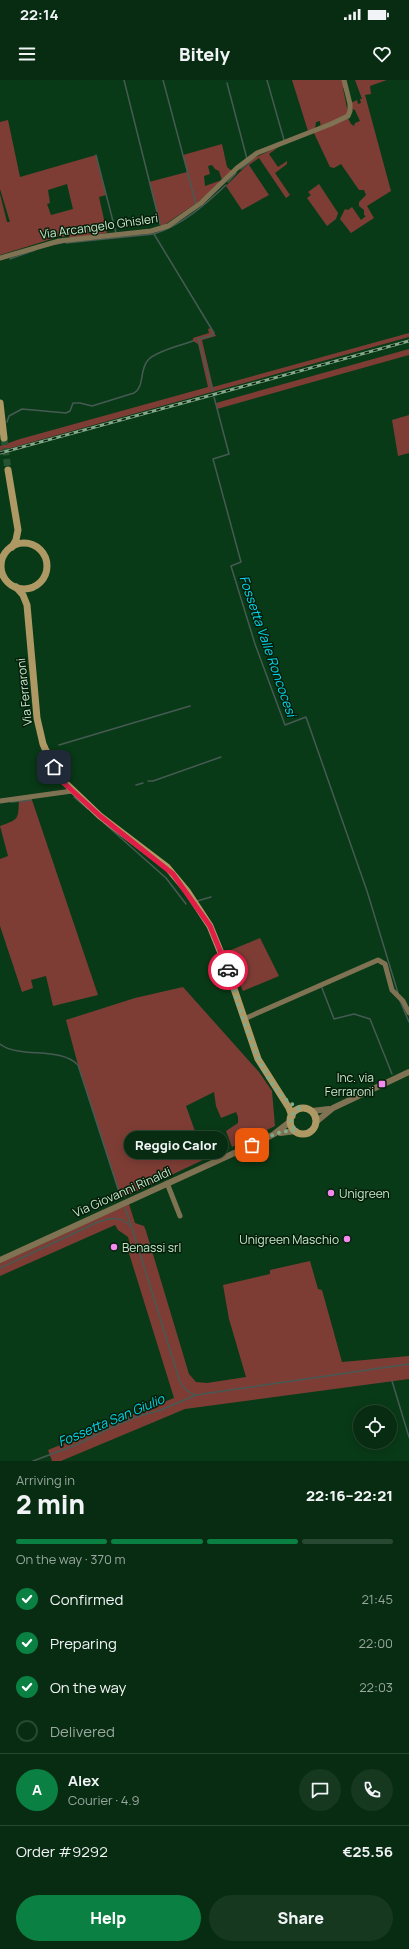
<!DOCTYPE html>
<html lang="en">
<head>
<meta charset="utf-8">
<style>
	:root { --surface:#072c11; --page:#15381f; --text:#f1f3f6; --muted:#98a79f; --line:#284831; --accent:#0b8043 }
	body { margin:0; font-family:Manrope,sans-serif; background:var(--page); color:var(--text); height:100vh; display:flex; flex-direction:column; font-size:15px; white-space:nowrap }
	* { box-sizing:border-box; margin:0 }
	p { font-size:13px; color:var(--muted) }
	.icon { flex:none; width:22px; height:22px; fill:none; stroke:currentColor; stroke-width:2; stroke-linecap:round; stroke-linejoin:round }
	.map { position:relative; height:1381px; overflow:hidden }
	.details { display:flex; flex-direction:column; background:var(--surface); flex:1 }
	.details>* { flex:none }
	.buttons { position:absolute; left:353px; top:1325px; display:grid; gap:8px }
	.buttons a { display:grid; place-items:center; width:44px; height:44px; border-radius:50%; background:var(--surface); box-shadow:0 2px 10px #0003,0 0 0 1px var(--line); font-size:20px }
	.pin { position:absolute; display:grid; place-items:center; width:34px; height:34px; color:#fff; margin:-17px; border-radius:8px; box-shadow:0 2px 6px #0006 }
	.courier { position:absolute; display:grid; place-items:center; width:40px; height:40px; margin:-20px; border:3px solid #e11d48; border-radius:50%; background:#fff; color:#222; box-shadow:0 1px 5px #0007 }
	.bubble { position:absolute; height:28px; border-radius:14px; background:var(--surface); box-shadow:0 2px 10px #0003,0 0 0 1px var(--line); font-size:13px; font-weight:800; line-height:28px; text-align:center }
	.headline em { font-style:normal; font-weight:800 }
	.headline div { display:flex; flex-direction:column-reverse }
	.headline { display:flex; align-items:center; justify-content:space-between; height:68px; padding:0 16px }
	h1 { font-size:26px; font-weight:800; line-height:30px }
	.bar { display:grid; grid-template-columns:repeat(4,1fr); gap:6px 4px; align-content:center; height:48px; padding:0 16px }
	.bar i { height:5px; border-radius:3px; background:var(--line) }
	.bar .active { background:var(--accent) }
	.bar p { grid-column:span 4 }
	.line { display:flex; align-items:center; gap:10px; padding:0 16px; border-top:1px solid var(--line) }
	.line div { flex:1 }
	.round { display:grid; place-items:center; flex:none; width:42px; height:42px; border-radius:21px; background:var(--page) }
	ol { padding:0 16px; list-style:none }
	li { display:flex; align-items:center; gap:12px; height:44px }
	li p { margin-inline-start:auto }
	li .icon { padding:4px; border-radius:50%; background:var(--accent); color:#fff; stroke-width:4 }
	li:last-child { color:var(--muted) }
	li i { width:22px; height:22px; border:2px solid var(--line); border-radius:50% }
	.button { display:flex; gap:8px; margin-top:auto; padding:8px 16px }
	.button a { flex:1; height:46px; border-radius:24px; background:var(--accent); color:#fff; font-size:16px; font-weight:800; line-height:46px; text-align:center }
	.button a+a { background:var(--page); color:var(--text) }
	.status { display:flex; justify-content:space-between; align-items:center; height:28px; padding:0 20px; background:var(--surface); direction:ltr }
	.status svg { height:11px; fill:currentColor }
	header { display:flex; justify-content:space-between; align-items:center; height:52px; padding:0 16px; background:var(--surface); font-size:18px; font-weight:800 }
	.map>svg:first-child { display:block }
	.green { fill:#7d3d35; fill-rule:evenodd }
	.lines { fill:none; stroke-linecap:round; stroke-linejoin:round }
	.stream { stroke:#465a54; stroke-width:1.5 }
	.secondary-tunnel { stroke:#265432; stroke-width:7; stroke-dasharray:7 3.5; stroke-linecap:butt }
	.minor { stroke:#807354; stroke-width:5 }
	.tertiary { stroke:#807354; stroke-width:6 }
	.secondary { stroke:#ae9965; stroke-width:7 }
	.rail-casing { stroke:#83a98a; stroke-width:3 }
	.rail { stroke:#051e0a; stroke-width:1.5; stroke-dasharray:4.5; stroke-linecap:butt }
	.done { stroke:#84aa8c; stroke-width:4; stroke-dasharray:0 7.2 }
	.route { stroke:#e11d48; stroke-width:5 }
	.poi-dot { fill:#f489f0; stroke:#051e0a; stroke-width:1.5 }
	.labels { text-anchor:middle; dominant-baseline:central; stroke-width:3; stroke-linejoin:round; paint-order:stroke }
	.street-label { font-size:12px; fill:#c7e7cb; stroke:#051e0a }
	.poi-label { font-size:12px; fill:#c7e7cb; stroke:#051e0a; text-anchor:end }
	.water-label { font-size:13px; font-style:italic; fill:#03d7ed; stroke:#051e0a }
</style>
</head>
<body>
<div class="status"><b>22:14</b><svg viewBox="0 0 49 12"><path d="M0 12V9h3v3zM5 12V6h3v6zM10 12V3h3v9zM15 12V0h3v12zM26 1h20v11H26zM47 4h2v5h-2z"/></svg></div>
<header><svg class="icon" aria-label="menu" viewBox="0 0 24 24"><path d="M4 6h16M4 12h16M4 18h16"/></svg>Bitely<svg class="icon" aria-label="heart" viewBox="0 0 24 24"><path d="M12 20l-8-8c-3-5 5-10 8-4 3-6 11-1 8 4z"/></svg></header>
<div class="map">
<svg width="409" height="1381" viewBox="0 0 409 1381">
	<rect width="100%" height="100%" fill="#093a17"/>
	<g class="green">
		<polygon points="292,0 344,0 346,7 343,8 347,28 350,31 348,38 351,44 354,46 355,43 360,41 355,30 352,29 351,23 357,20 358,24 361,23 360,19 362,19 355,0 387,0 370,6 371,14 365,15 391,111 367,126 374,138 351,153 340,139 345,129 348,130 352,127 361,140 366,136 364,135 364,130 359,126 359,122 366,115 364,110 359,110 341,84 334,88 330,87 313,51 321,48 320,41 316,42 315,48 308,51"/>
		<path d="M8,40L20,97L96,75L106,115L99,117L107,153L70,159L69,156L58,157L0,175V114L7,142H10L0,109V42ZM67,104L73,129L51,135L47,124L50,123L48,110Z"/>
		<path d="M222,64L227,87L233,92L216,110L161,147L149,102L187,92L183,75ZM212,85L215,89L219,91L222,100L205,106L204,96L210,94L208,86Z"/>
		<polygon points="280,66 269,74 278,87 287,81 287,84 275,93 290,115 286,118 259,78 249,85 269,115 242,130 226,106 254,78"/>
		<polygon points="319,104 338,133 336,139 327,146 307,118 311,115 308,112"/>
		<polygon points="211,248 216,256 202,260 213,307 409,253 409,257 0,371 0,366 20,359 208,307 198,264 193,261 193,258 209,253 208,249"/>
		<polygon points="409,269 409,275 217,329 216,323"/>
		<polygon points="409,335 409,373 398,376 392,340"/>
		<path d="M31,717L98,915L53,926L46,896L31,900L33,908L22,912L0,846V779L8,776L0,746C20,739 18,739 19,719Z"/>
		<polygon points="260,858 279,896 243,911 226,872"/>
		<polygon points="183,907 259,992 272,1011 275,1046 232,1067 226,1051 238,1043 238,1037 236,1032 221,1038 216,1026 214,1012 186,1026 205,1079 125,1117 119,1111 78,985 66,940 135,918"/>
		<polygon points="129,1124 135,1143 144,1146 146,1151 189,1294 196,1302 207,1303 246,1297 229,1239 223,1205 270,1194 270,1190 310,1181 318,1209 322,1210 342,1282 409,1276 409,1299 185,1329 61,1381 52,1381 48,1370 85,1355 89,1352 174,1318 128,1170 130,1164 128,1157 118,1150 115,1145 0,1196 0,1183"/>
	</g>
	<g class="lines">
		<g class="stream">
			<polyline points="124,0 160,144"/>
			<polyline points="163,0 196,124"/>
			<polyline points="267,0 284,60"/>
			<polyline points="227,3 247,79"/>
			<polyline points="96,75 116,153"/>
			<polyline points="241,89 254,78"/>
			<polyline points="228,102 236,93"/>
			<polyline points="154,154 214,253 211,256 198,259 213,311"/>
			<path d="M66,163L154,154C182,145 205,125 226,105"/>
			<polyline points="56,164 62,163"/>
			<polyline points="10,179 35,170"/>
			<polyline points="214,317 229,374 213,379 241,482 231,486 255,564 285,645 306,637 367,811 398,913"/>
			<path d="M7,342L9,336L22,329L66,333L70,331L73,323H80L92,326L134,313C145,307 139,288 149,279C157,271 182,265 193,261"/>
			<polyline points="59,665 190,626"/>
			<polyline points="148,701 153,701 221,677"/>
			<polyline points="136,705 143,703"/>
			<polyline points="74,717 88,729"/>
			<polyline points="11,722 31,720"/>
			<polyline points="104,743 166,798 186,824"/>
			<polyline points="197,821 211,817"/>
			<polyline points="322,908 334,939 354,934 370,939 392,994"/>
			<polyline points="400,921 409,942"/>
			<path d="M0,964C20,979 60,966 78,985L121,1118"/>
			<polyline points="125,1128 131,1145"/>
			<path d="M0,1188L98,1142C111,1138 122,1135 132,1148L180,1302C184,1309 188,1313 196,1315L409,1284"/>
			<polyline points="392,1301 409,1357"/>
			<polyline points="33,1381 76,1365 110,1348 136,1337 161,1330 196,1315"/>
		</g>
		<polyline class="secondary-tunnel" points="4,358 8,390"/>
		<g class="minor">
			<polyline points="0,178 59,161 151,151 168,146 201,123 237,88 257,73 331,44 348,36 350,31 350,24 344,0"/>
			<polyline points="0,721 72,711"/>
			<polyline points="244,939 378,880 385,884 392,910 403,921 409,933"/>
			<polyline points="167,1103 180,1136"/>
		</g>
		<g class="tertiary">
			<polyline points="312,1031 329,1029"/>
			<polyline points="316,1042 333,1028 409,992"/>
			<polyline points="280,1053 296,1051"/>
			<polyline points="0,1180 265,1059 274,1054 291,1041"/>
		</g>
		<g class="secondary">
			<polyline points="0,323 4,358"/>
			<polyline points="8,390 18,450 16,460 12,467"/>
			<circle cx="24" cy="486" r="23"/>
			<polyline points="16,507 23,515 27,525 37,638 43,664 57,695 100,736 167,787 187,811 210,846 227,888 258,979 289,1028 292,1036"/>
			<circle cx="303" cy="1041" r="13"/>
		</g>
		<defs>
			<polyline id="rail" points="0,373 409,261"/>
		</defs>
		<use href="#rail" class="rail-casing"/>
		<use href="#rail" class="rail"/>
	</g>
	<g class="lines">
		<path class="done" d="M228,890C239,924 262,1020 302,1028C290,1031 288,1042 296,1051C281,1049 266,1058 252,1065"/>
		<polyline class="route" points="54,687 64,703 100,736 173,794 210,846 228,890"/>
	</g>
	<g class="poi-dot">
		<rect x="378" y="1000" width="8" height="8" rx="2"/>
		<circle cx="331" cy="1113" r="4"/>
		<circle cx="347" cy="1159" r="4"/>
		<circle cx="114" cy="1167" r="4"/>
	</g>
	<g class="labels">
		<g class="street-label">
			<text transform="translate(99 146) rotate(-8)">Via Arcangelo Ghisleri</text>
			<text transform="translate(24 612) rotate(-96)">Via Ferraroni</text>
			<text transform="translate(122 1112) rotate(-24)">Via Giovanni Rinaldi</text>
		</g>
		<g class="poi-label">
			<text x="374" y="997">Inc. via<tspan x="374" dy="14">Ferraroni</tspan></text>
			<text x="339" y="1113" text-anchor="start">Unigreen</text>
			<text x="339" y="1159">Unigreen Maschio</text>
			<text x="122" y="1167" text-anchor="start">Benassi srl</text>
		</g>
		<g class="water-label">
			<text transform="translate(268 566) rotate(71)">Fossetta Valle Roncocesi</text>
			<text transform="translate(111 1340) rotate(-23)">Fossetta San Giulio</text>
		</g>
	</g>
</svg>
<div class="buttons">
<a><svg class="icon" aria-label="locate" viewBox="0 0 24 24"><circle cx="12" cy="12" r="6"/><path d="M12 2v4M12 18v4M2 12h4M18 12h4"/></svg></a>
</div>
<div class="pin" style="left:252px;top:1065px;background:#ea580c"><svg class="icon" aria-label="bag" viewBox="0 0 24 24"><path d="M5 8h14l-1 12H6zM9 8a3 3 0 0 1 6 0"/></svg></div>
<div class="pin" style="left:54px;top:687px;background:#1f2937"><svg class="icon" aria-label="home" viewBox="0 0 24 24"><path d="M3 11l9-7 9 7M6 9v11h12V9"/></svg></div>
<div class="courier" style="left:228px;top:890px"><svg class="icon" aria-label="car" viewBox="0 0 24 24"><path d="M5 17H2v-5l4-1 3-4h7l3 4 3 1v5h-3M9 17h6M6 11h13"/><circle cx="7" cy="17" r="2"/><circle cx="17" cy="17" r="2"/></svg></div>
<div class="bubble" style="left:124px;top:1051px;width:104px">Reggio Calor</div>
</div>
<section class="details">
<div class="headline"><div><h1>2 min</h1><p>Arriving in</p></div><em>22:16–22:21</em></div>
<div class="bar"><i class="active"></i><i class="active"></i><i class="active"></i><i></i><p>On the way · 370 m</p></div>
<ol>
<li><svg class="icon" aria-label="check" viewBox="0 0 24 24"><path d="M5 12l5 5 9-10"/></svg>Confirmed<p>21:45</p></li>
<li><svg class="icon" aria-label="check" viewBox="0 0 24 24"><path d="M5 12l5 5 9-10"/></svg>Preparing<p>22:00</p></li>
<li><svg class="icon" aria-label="check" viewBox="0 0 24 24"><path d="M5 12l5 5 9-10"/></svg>On the way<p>22:03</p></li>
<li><i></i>Delivered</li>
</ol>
<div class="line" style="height:72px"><b class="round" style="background:var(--accent);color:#fff">A</b><div><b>Alex</b><p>Courier · 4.9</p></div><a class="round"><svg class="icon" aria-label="chat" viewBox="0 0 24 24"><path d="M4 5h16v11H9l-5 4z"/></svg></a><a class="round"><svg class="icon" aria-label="phone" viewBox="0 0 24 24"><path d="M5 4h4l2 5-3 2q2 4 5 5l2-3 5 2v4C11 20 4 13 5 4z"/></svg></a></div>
<div class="line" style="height:52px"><div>Order #9292</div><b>€25.56</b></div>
<div class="button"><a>Help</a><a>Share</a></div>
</section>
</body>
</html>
